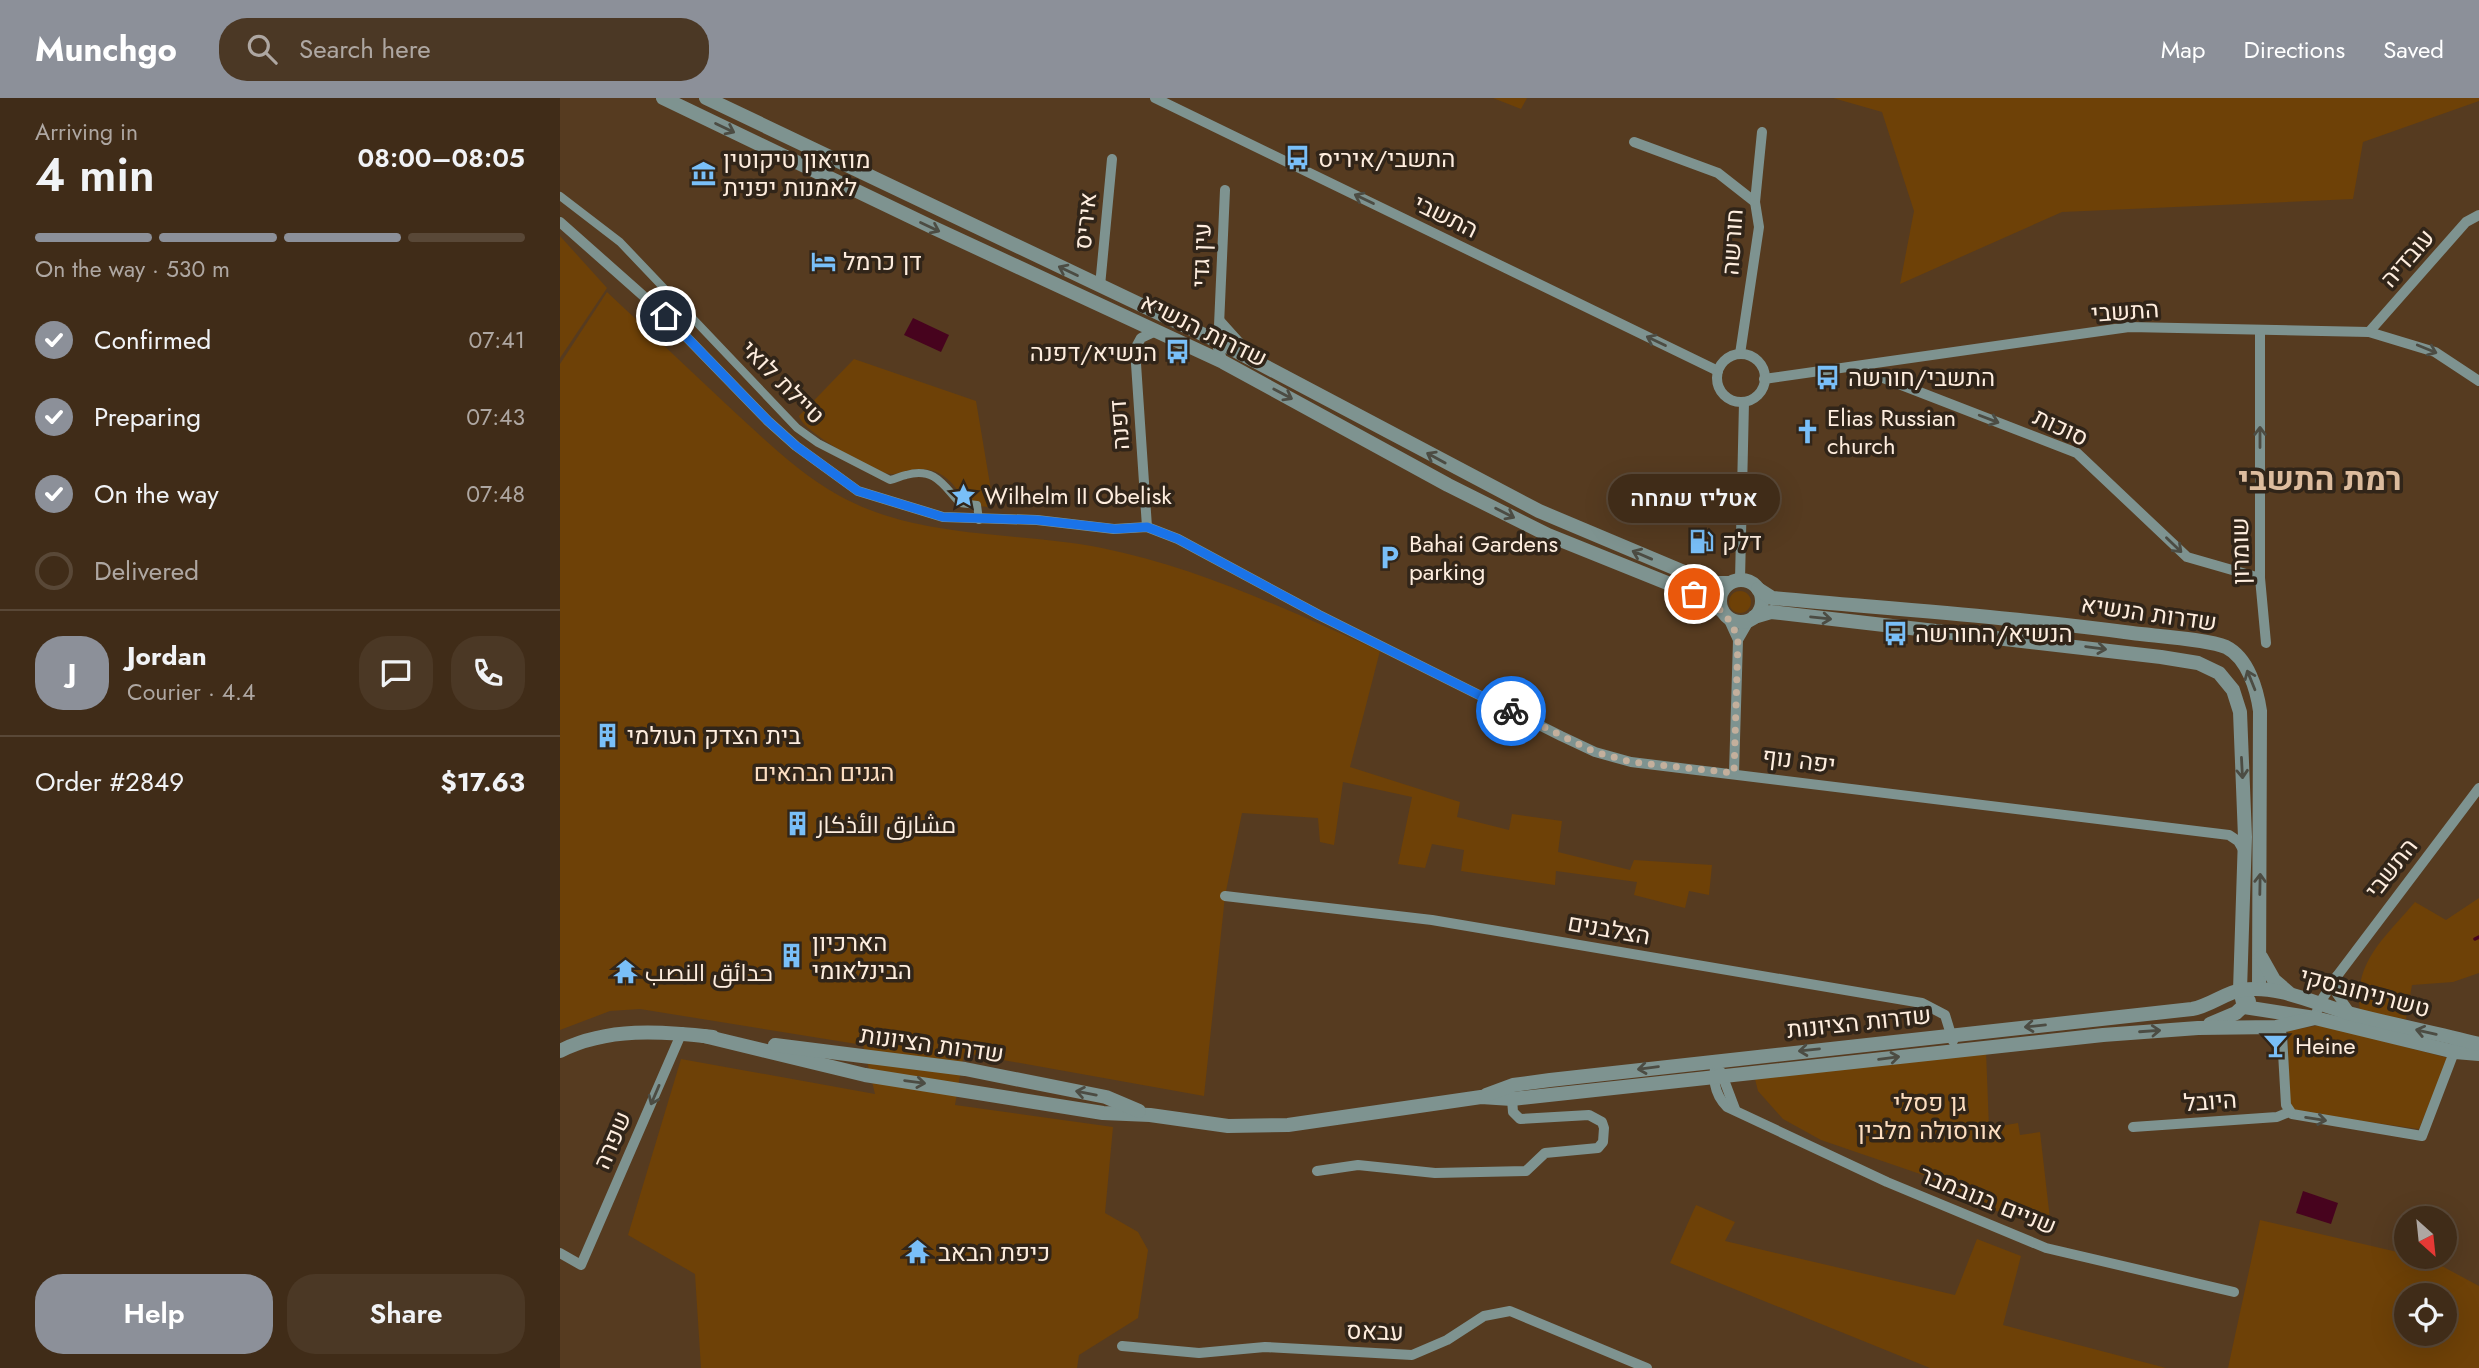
<!DOCTYPE html>
<html lang="en">
<head>
<meta charset="utf-8">
<style>
	:root { --surface:#402c18; --page:#4b3825; --text:#f1f3f6; --muted:#aea7a2; --line:#594837; --accent:#8c9099 }
	body { margin:0; font-family:Jost,Cairo,Heebo,sans-serif; background:var(--page); color:var(--text); height:100vh; display:flex; flex-direction:column; font-size:26px; white-space:nowrap }
	* { box-sizing:border-box; margin:0 }
	p { font-size:23px; color:var(--muted) }
	.icon { flex:none; width:38px; height:38px; fill:none; stroke:currentColor; stroke-width:2; stroke-linecap:round; stroke-linejoin:round }
	.map { position:relative; flex:1; overflow:hidden }
	.sheet { display:flex; flex-direction:column; background:var(--surface); width:560px }
	.sheet>* { flex:none }
	.needle { width:46px; rotate:153deg }
	.fabs { position:absolute; left:1834px; top:1108px; display:grid; gap:14px }
	.fabs a { display:grid; place-items:center; width:63px; height:63px; border-radius:50%; background:var(--surface); box-shadow:0 7px 28px #0002,0 0 0 2px var(--line); font-size:35px }
	.pin { position:absolute; display:grid; place-items:center; width:60px; height:60px; color:#fff; margin:-30px; border:4px solid #fff; border-radius:50%; box-shadow:0 2px 7px #0007 }
	.courier { position:absolute; display:grid; place-items:center; width:70px; height:70px; margin:-35px; border:5px solid #1a73e8; border-radius:50%; background:#fff; color:#222; box-shadow:0 2px 9px #0007 }
	.bubble { position:absolute; height:49px; border-radius:24px; background:var(--surface); box-shadow:0 7px 28px #0002,0 0 0 2px var(--line); font-size:23px; font-weight:600; line-height:49px; text-align:center }
	.overview em { font-style:normal; font-weight:600 }
	.overview div { display:flex; flex-direction:column-reverse }
	.overview { display:flex; align-items:center; justify-content:space-between; height:119px; padding:0 35px }
	h1 { font-size:46px; font-weight:600; line-height:52px }
	.bar { display:grid; grid-template-columns:repeat(4,1fr); gap:10px 7px; align-content:center; height:84px; padding:0 35px }
	.bar i { height:9px; border-radius:5px; background:var(--line) }
	.bar .active { background:var(--accent) }
	.bar p { grid-column:span 4 }
	.line { display:flex; align-items:center; gap:18px; padding:0 35px; border-top:2px solid var(--line) }
	.line div { flex:1 }
	.round { display:grid; place-items:center; flex:none; width:74px; height:74px; border-radius:28px; background:var(--page) }
	ol { padding:0 35px; list-style:none }
	li { display:flex; align-items:center; gap:21px; height:77px }
	li p { margin-inline-start:auto }
	li .icon { padding:7px; border-radius:50%; background:var(--accent); color:#fff; stroke-width:4 }
	li:last-child { color:var(--muted) }
	li i { width:38px; height:38px; border:4px solid var(--line); border-radius:50% }
	.action { display:flex; gap:14px; margin-top:auto; padding:14px 35px }
	.action a { flex:1; height:80px; border-radius:28px; background:var(--accent); color:#fff; font-size:28px; font-weight:600; line-height:80px; text-align:center }
	.action a+a { background:var(--page); color:var(--text) }
	header { display:flex; align-items:center; gap:42px; box-sizing:border-box; height:98px; padding:0 35px; background:var(--accent); color:#fff }
	header strong { font-size:33px }
	nav { display:flex; gap:38px; margin-inline-start:auto; font-size:24px }
	.search { width:490px; height:63px; background:var(--page); display:flex; align-items:center; gap:18px; box-sizing:border-box; padding:0 24px; border-radius:28px; color:var(--muted); font-size:26px }
	main { display:flex; flex:1; min-height:0 }
	.map>svg:first-child { display:block }
	.green { fill:#6e4107; fill-rule:evenodd }
	.water { fill:#47031e }
	.lines { fill:none; stroke-linecap:round; stroke-linejoin:round }
	.stream { stroke:#47031e; stroke-width:3.5 }
	.pedestrian { stroke:#7e9390; stroke-width:8 }
	.minor { stroke:#7e9390; stroke-width:10 }
	.tertiary { stroke:#7e9390; stroke-width:14 }
	.oneway { stroke:#4c4c43 }
	.done { stroke:#c3af9c; stroke-width:7; stroke-dasharray:0 12.6 }
	.route { stroke:#1a73e8; stroke-width:9 }
	.labels { text-anchor:middle; dominant-baseline:central; stroke-width:7; stroke-linejoin:round; paint-order:stroke }
	.poi-label { font-size:24px; fill:#feedde; stroke:#312519; text-anchor:start }
	.street-label { font-size:24px; fill:#feedde; stroke:#312519 }
	.park-label { font-size:24px; fill:#fddec1; stroke:#312519 }
	.district-label { font-size:32px; font-weight:bold; fill:#ddbc9e; stroke:#312519 }
</style>
</head>
<body>
<header>
<strong>Munchgo</strong>
<div class="search"><svg class="icon" aria-label="search" viewBox="0 0 24 24"><circle cx="10" cy="10" r="6"/><path d="M15 15l6 6"/></svg>Search here</div>
<nav><a>Map</a><a>Directions</a><a>Saved</a></nav>
</header>
<main>
<section class="sheet">
<div class="overview"><div><h1>4 min</h1><p>Arriving in</p></div><em>08:00–08:05</em></div>
<div class="bar"><i class="active"></i><i class="active"></i><i class="active"></i><i></i><p>On the way · 530 m</p></div>
<ol>
<li><svg class="icon" aria-label="check" viewBox="0 0 24 24"><path d="M5 12l5 5 9-10"/></svg>Confirmed<p>07:41</p></li>
<li><svg class="icon" aria-label="check" viewBox="0 0 24 24"><path d="M5 12l5 5 9-10"/></svg>Preparing<p>07:43</p></li>
<li><svg class="icon" aria-label="check" viewBox="0 0 24 24"><path d="M5 12l5 5 9-10"/></svg>On the way<p>07:48</p></li>
<li><i></i>Delivered</li>
</ol>
<div class="line" style="height:126px"><b class="round" style="background:var(--accent);color:#fff">J</b><div><b>Jordan</b><p>Courier · 4.4</p></div><a class="round"><svg class="icon" aria-label="chat" viewBox="0 0 24 24"><path d="M4 5h16v11H9l-5 4z"/></svg></a><a class="round"><svg class="icon" aria-label="phone" viewBox="0 0 24 24"><path d="M5 4h4l2 5-3 2q2 4 5 5l2-3 5 2v4C11 20 4 13 5 4z"/></svg></a></div>
<div class="line" style="height:91px"><div>Order #2849</div><b>$17.63</b></div>
<div class="action"><a>Help</a><a>Share</a></div>
</section>
<div class="map">
<svg width="1919" height="1270" viewBox="0 0 1919 1270">
	<rect width="100%" height="100%" fill="#563b20"/>
	<g class="green">
		<polygon points="933,0 967,0 961,11"/>
		<polygon points="1273,0 1919,0 1919,3 1803,44 1793,101 1502,114 1340,186 1354,113 1322,14"/>
		<polygon points="0,138 47,190 0,260"/>
		<path d="M47,194C87,232 127,269 167,307C202,339 237,374 278,397C358,442 455,433 542,450C640,470 730,513 820,553L790,669L900,704L897,719L949,732L952,716L1002,723L998,754L1070,772L1074,762L1152,767L1149,797L1129,793L1125,810L1074,797L1077,784L996,773L995,787L901,773L904,752L872,746L865,770L838,766L852,699L783,684L774,747L760,744L758,720L682,715L665,798L644,998L404,955L395,1007L553,1029L545,1115L578,1134L588,1152L578,1220L519,1257L517,1270H141L135,1176L68,1137L121,961L315,996L303,947L80,911L50,913L0,932V266Z"/>
		<path d="M294,261L416,303L434,410L406,406C394,383 378,367 351,372C344,373 337,377 329,376C312,373 242,333 239,318Z"/>
		<circle cx="1180" cy="504" r="11"/>
		<path d="M1919,800V875L1893,884L1852,887L1846,921L1817,919L1800,913C1793,863 1826,839 1855,804L1886,822Z"/>
		<polygon points="1760,927 1888,960 1859,1031 1736,1014 1729,1004 1728,933"/>
		<polygon points="1426,953 1429,1030 1458,1025 1460,1037 1480,1034 1491,1130 1424,1109 1366,1078 1261,1042 1223,1021 1198,993 1195,981"/>
		<polygon points="1136,1107 1175,1124 1165,1143 1395,1197 1417,1141 1461,1158 1443,1227 1606,1270 1370,1270 1110,1165"/>
		<path d="M1700,1122L1846,1156V1158L1878,1166L1919,1188V1270H1668ZM1846,1197H1885V1236H1846Z"/>
	</g>
	<g class="water">
		<polygon points="353,220 389,237 381,254 344,237"/>
		<polygon points="1743,1093 1778,1105 1771,1126 1736,1115"/>
	</g>
	<g class="lines">
		<polyline class="stream" points="1915,841 1919,839"/>
		<path class="pedestrian" d="M0,98L60,144L237,330L258,345L330,382C336,381 340,378 346,377C375,369 383,387 400,405L417,407L419,422"/>
		<g class="minor">
			<polyline points="595,0 1158,273"/>
			<polyline points="1074,44 1158,75 1195,104"/>
			<polyline points="0,124 106,218 208,323 236,348 298,393 383,419 477,422 554,431 587,429 618,441 759,517 1001,638 1035,654 1071,664 1669,737 1678,743 1685,755"/>
			<polyline points="540,188 552,61"/>
			<polyline points="660,223 695,262"/>
			<polyline points="1700,233 1700,480 1706,545"/>
			<polyline points="1809,234 1906,124 1919,117"/>
			<polyline points="1180,256 1199,129 1195,104 1202,34"/>
			<circle cx="1181" cy="280" r="24"/>
			<polyline points="663,264 658,250 665,92"/>
			<polyline points="1300,271 1517,355 1627,459 1700,480"/>
			<polyline points="1204,281 1569,229 1809,234 1875,254 1919,283"/>
			<polyline points="587,429 575,251 581,240 596,233"/>
			<polyline points="1180,482 1184,304"/>
			<polyline points="1168,520 1178,542"/>
			<polyline points="1174,675 1178,542 1189,523"/>
			<polyline points="665,798 872,822 1362,905 1385,917 1393,943"/>
			<polyline points="1777,878 1777,896 1791,916"/>
			<polyline points="1755,920 1759,906 1777,878 1919,690"/>
			<polyline points="1716,929 1722,937 1726,1007 1732,1016 1862,1038 1896,949"/>
			<path d="M1156,962C1153,980 1153,995 1167,1009L1327,1084L1486,1150L1674,1194"/>
			<polyline points="1161,974 1175,1011"/>
			<polyline points="1573,1029 1717,1019 1729,1014"/>
			<polyline points="757,1073 798,1067 875,1075 966,1073 985,1055 1038,1050 1043,1044 1044,1030 1042,1024 1029,1017 960,1021 953,1014 952,1001"/>
			<polyline points="0,1155 21,1167 122,934"/>
			<polyline points="562,1248 639,1255 705,1249 852,1257 887,1242 924,1218 950,1213 1087,1270"/>
		</g>
		<g class="tertiary">
			<polyline points="103,0 374,130 663,264 888,387 988,437 1147,501 1161,512"/>
			<polyline points="146,0 659,244 979,413 1150,485 1169,485"/>
			<circle cx="1181" cy="503" r="21"/>
			<path d="M1198,491L1212,500C1332,511 1452,519 1572,535C1595,538 1648,541 1666,549C1688,560 1697,592 1700,613L1699,891"/>
			<polyline points="1194,519 1211,514 1601,559 1638,565 1659,575 1673,592 1680,614 1685,739 1680,892 1684,909"/>
			<polyline points="1701,859 1714,882 1729,895"/>
			<polyline points="1684,909 1755,920 1895,954 1919,956"/>
			<polyline points="1650,926 1676,915 1689,903"/>
			<polyline points="144,938 305,977 543,1015 590,1017 668,1028 728,1027 921,999 952,1001 1543,937 1638,930 1716,929 1755,920"/>
			<polyline points="215,947 405,971 546,999 579,1013"/>
			<path d="M0,953C47,929 102,933 153,939"/>
			<path d="M926,997L953,987L990,982L1632,911C1650,908 1666,894 1682,892C1718,886 1758,907 1792,916C1834,927 1877,935 1919,946"/>
		</g>
	</g>
	<defs><path id="oneway-shaft" d="M-6 0H5M1.5-3L5.5 0L1.5 3" fill="none" stroke-width="1.6" stroke-linecap="round" stroke-linejoin="round" transform="scale(1.75)"/></defs>
	<g class="oneway">
		<use href="#oneway-shaft" transform="translate(165 30) rotate(26)"/>
		<use href="#oneway-shaft" transform="translate(804 101) rotate(-154)"/>
		<use href="#oneway-shaft" transform="translate(370 129) rotate(25)"/>
		<use href="#oneway-shaft" transform="translate(508 173) rotate(-154)"/>
		<use href="#oneway-shaft" transform="translate(1096 243) rotate(-154)"/>
		<use href="#oneway-shaft" transform="translate(1867 251) rotate(22)"/>
		<use href="#oneway-shaft" transform="translate(723 296) rotate(28)"/>
		<use href="#oneway-shaft" transform="translate(1429 321) rotate(21)"/>
		<use href="#oneway-shaft" transform="translate(1700 339) rotate(-90)"/>
		<use href="#oneway-shaft" transform="translate(876 360) rotate(-151)"/>
		<use href="#oneway-shaft" transform="translate(945 415) rotate(27)"/>
		<use href="#oneway-shaft" transform="translate(1614 447) rotate(44)"/>
		<use href="#oneway-shaft" transform="translate(1082 457) rotate(-157)"/>
		<use href="#oneway-shaft" transform="translate(1261 520) rotate(6)"/>
		<use href="#oneway-shaft" transform="translate(1536 550) rotate(8)"/>
		<use href="#oneway-shaft" transform="translate(1691 582) rotate(-112)"/>
		<use href="#oneway-shaft" transform="translate(1682 670) rotate(87)"/>
		<use href="#oneway-shaft" transform="translate(1700 786) rotate(-89)"/>
		<use href="#oneway-shaft" transform="translate(1475 928) rotate(174)"/>
		<use href="#oneway-shaft" transform="translate(1590 933) rotate(-4)"/>
		<use href="#oneway-shaft" transform="translate(1866 934) rotate(-167)"/>
		<use href="#oneway-shaft" transform="translate(1249 952) rotate(174)"/>
		<use href="#oneway-shaft" transform="translate(1329 960) rotate(-7)"/>
		<use href="#oneway-shaft" transform="translate(1088 970) rotate(173)"/>
		<use href="#oneway-shaft" transform="translate(355 984) rotate(8)"/>
		<use href="#oneway-shaft" transform="translate(526 995) rotate(-169)"/>
		<use href="#oneway-shaft" transform="translate(95 997) rotate(113)"/>
		<use href="#oneway-shaft" transform="translate(1756 1021) rotate(9)"/>
	</g>
	<g class="lines">
		<path class="done" d="M951,613L1035,654L1071,664L1174,675L1178,542C1171,519 1157,505 1134,496"/>
		<polyline class="route" points="106,218 208,323 236,348 298,393 383,419 477,422 555,431 587,429 618,441 759,517 951,613"/>
	</g>
	<defs>
		<symbol id="bus-bare" viewBox="-9 -9 18 18"><path d="M-5-6H5V4H4V6H2V4H-2V6H-4V4H-5ZM-3.5-4V0h7V-4ZM-3.5 1.2v1.5H-2V1.2ZM2 1.2v1.5H3.5V1.2Z" fill="#79bff8" stroke="#312519" stroke-width="2.5" paint-order="stroke"/></symbol>
		<symbol id="museum-bare" viewBox="-9 -9 18 18"><path d="M0-6L6-3V-2H-6V-3ZM-5-1h2V3h-2ZM-1-1h2V3h-2ZM3-1h2V3H3ZM-6 4H6V6H-6Z" fill="#79bff8" stroke="#312519" stroke-width="2.5" paint-order="stroke"/></symbol>
		<symbol id="hotel-bare" viewBox="-9 -9 18 18"><path d="M-6-4.5h1.5V1H6V5H4.5V3h-9V5H-6ZM-4 0a1.8 1.8 0 1 1 3.6 0ZM.5 0V-2.5h3Q6-2.5 6 0Z" fill="#79bff8" stroke="#312519" stroke-width="2.5" paint-order="stroke"/></symbol>
		<symbol id="church-bare" viewBox="-9 -9 18 18"><path d="M-1.2-6h2.4v3.5h3.3v2.4h-3.3V6h-2.4V-.1h-3.3v-2.4h3.3Z" fill="#79bff8" stroke="#312519" stroke-width="2.5" paint-order="stroke"/></symbol>
		<symbol id="sight-bare" viewBox="-9 -9 18 18"><path d="M0-6L1.8-2.2L6-1.7L2.9 1.2L3.7 5.4L0 3.3L-3.7 5.4L-2.9 1.2L-6-1.7L-1.8-2.2Z" fill="#79bff8" stroke="#312519" stroke-width="2.5" paint-order="stroke"/></symbol>
		<symbol id="fuel-bare" viewBox="-9 -9 18 18"><path d="M-5.5-6h7V0h2V4h1.3V-2.5L3-4.5l.8-.8L6-3V5H2.5V1h-1V6h-7ZM-4.2-4.7v3.2H.2V-4.7Z" fill="#79bff8" stroke="#312519" stroke-width="2.5" paint-order="stroke"/></symbol>
		<symbol id="parking-bare" viewBox="-9 -9 18 18"><path d="M-3.5-5.5H1a3.5 3.5 0 0 1 0 7H-1V5.5H-3.5ZM-1-3.4V-.6H.8a1.4 1.4 0 0 0 0-2.8Z" fill="#79bff8" stroke="#312519" stroke-width="2.5" paint-order="stroke"/></symbol>
		<symbol id="building-bare" viewBox="-9 -9 18 18"><path d="M-4-6H4V6H1V3H-1V6H-4ZM-2.5-4.3h1.7v1.8h-1.7ZM.8-4.3h1.7v1.8H.8ZM-2.5-1h1.7V.8h-1.7ZM.8-1h1.7V.8H.8Z" fill="#79bff8" stroke="#312519" stroke-width="2.5" paint-order="stroke"/></symbol>
		<symbol id="temple-bare" viewBox="-9 -9 18 18"><path d="M0-6L5-2H3V0L6.5 2.5H4V6H1.5V3h-3V6H-4V2.5H-6.5L-3 0V-2H-5Z" fill="#79bff8" stroke="#312519" stroke-width="2.5" paint-order="stroke"/></symbol>
		<symbol id="bar-bare" viewBox="-9 -9 18 18"><path d="M-6-5H6L.8 .8V4.5H3.5V6h-7V4.5H-.8V.8Z" fill="#79bff8" stroke="#312519" stroke-width="2.5" paint-order="stroke"/></symbol>
	</defs>
	<g fill-rule="evenodd">
		<use href="#bus-bare" x="720" y="42" width="35" height="35"/>
		<use href="#museum-bare" x="126" y="58" width="35" height="35"/>
		<use href="#hotel-bare" x="246" y="146" width="35" height="35"/>
		<use href="#bus-bare" x="600" y="236" width="35" height="35"/>
		<use href="#bus-bare" x="1250" y="262" width="35" height="35"/>
		<use href="#church-bare" x="1230" y="316" width="35" height="35"/>
		<use href="#sight-bare" x="386" y="380" width="35" height="35"/>
		<use href="#fuel-bare" x="1124" y="426" width="35" height="35"/>
		<use href="#parking-bare" x="812" y="442" width="35" height="35"/>
		<use href="#bus-bare" x="1318" y="518" width="35" height="35"/>
		<use href="#building-bare" x="30" y="620" width="35" height="35"/>
		<use href="#building-bare" x="220" y="708" width="35" height="35"/>
		<use href="#building-bare" x="214" y="840" width="35" height="35"/>
		<use href="#temple-bare" x="48" y="856" width="35" height="35"/>
		<use href="#bar-bare" x="1698" y="930" width="35" height="35"/>
		<use href="#temple-bare" x="340" y="1136" width="35" height="35"/>
	</g>
	<g class="labels">
		<g class="poi-label">
			<text x="758" y="60">התשבי/איריס</text>
			<text x="163" y="61">מוזיאון טיקוטין<tspan x="163" dy="28">לאמנות יפנית</tspan></text>
			<text x="283" y="163">דן כרמל</text>
			<text x="597" y="254" text-anchor="end">הנשיא/דפנה</text>
			<text x="1288" y="279">התשבי/חורשה</text>
			<text x="1267" y="319">Elias Russian<tspan x="1267" dy="28">church</tspan></text>
			<text x="424" y="397">Wilhelm II Obelisk</text>
			<text x="1162" y="443">דלק</text>
			<text x="849" y="445">Bahai Gardens<tspan x="849" dy="28">parking</tspan></text>
			<text x="1355" y="535">הנשיא/החורשה</text>
			<text x="67" y="637">בית הצדק העולמי</text>
			<text x="257" y="726">مشارق الأذكار</text>
			<text x="252" y="844">הארכיון<tspan x="252" dy="28">הבינלאומי</tspan></text>
			<text x="85" y="874">حدائق النصب</text>
			<text x="1735" y="947">Heine</text>
			<text x="378" y="1154">כיפת הבאב</text>
		</g>
		<g class="street-label">
			<text transform="translate(886 118) rotate(26)">התשבי</text>
			<text transform="translate(525 123) rotate(-84)">איריס</text>
			<text transform="translate(1172 144) rotate(-86)">חורשה</text>
			<text transform="translate(641 157) rotate(-88)">עין גדי</text>
			<text transform="translate(1847 160) rotate(-49)">עובדיה</text>
			<text transform="translate(1565 213) rotate(-4)">התשבי</text>
			<text transform="translate(644 232) rotate(26)">שדרות הנשיא</text>
			<text transform="translate(223 284) rotate(45)">טיילת לואי</text>
			<text transform="translate(559 327) rotate(-94)">דפנה</text>
			<text transform="translate(1501 329) rotate(25)">סוכות</text>
			<text transform="translate(1680 453) rotate(-91)">שומרון</text>
			<text transform="translate(1589 515) rotate(8)">שדרות הנשיא</text>
			<text transform="translate(1239 662) rotate(7)">יפה נוף</text>
			<text transform="translate(1831 770) rotate(-52)">התשבי</text>
			<text transform="translate(1049 831) rotate(10)">הצלבנים</text>
			<text transform="translate(1805 894) rotate(15)">טשרניחובסקי</text>
			<text transform="translate(1299 924) rotate(-6)">שדרות הציונות</text>
			<text transform="translate(372 946) rotate(8)">שדרות הציונות</text>
			<text transform="translate(1650 1003) rotate(-4)">היובל</text>
			<text transform="translate(52 1042) rotate(-67)">שפרה</text>
			<text transform="translate(1428 1102) rotate(22)">שניים בנובמבר</text>
			<text transform="translate(815 1233) rotate(2)">עבאס</text>
		</g>
		<g class="park-label">
			<text x="264" y="674">הגנים הבהאים</text>
			<text x="1370" y="1004">גן פסלי<tspan x="1370" dy="28">אורסולה מלבין</tspan></text>
		</g>
		<g class="district-label">
			<text x="1760" y="381">רמת התשבי</text>
		</g>
	</g>
</svg>
<div class="fabs">
<a><svg class="needle" viewBox="-14 -14 28 28"><path d="M0-13l5 13h-10z" fill="#e53935"/><path d="M0 13l5-13h-10z" fill="#aea7a2"/></svg></a>
<a><svg class="icon" aria-label="locate" viewBox="0 0 24 24"><circle cx="12" cy="12" r="6"/><path d="M12 2v4M12 18v4M2 12h4M18 12h4"/></svg></a>
</div>
<div class="pin" style="left:1134px;top:496px;background:#ea580c"><svg class="icon" aria-label="bag" viewBox="0 0 24 24"><path d="M5 8h14l-1 12H6zM9 8a3 3 0 0 1 6 0"/></svg></div>
<div class="pin" style="left:106px;top:218px;background:#1f2937"><svg class="icon" aria-label="home" viewBox="0 0 24 24"><path d="M3 11l9-7 9 7M6 9v11h12V9"/></svg></div>
<div class="courier" style="left:951px;top:613px"><svg class="icon" aria-label="bike" viewBox="0 0 24 24"><circle cx="6" cy="16" r="4"/><circle cx="18" cy="16" r="4"/><path d="M6 16l4-8h5l3 8M10 8l3 8H6M13 5h3"/></svg></div>
<div class="bubble" style="left:1048px;top:376px;width:172px">אטליז שמחה</div>
</div>
</main>
</body>
</html>
